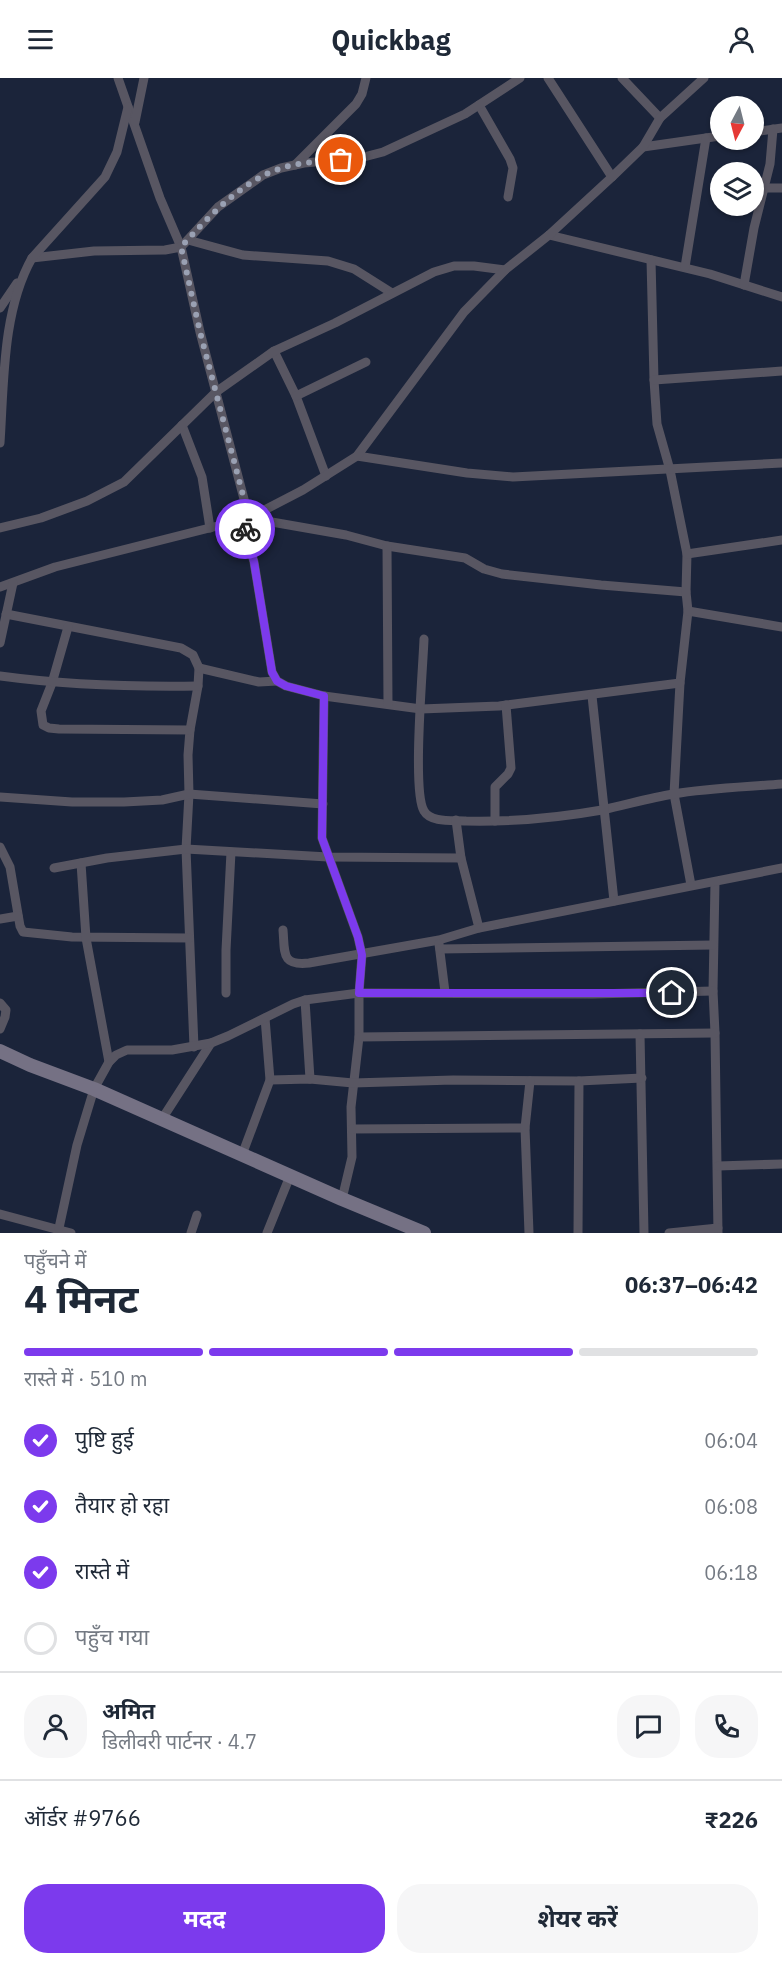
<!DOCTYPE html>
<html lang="hi">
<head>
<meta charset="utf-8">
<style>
	:root { --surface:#fff; --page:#f6f6f7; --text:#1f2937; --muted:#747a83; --line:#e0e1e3; --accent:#7c3aed }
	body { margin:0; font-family:"IBM Plex Sans","Noto Sans Devanagari",sans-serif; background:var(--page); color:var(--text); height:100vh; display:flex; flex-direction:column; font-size:22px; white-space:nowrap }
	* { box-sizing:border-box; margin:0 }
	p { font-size:20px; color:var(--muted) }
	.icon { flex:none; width:33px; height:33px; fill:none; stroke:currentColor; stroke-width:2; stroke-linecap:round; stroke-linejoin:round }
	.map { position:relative; height:1155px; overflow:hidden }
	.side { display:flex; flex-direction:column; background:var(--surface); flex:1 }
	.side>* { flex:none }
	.needle { width:39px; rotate:187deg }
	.buttons { position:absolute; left:710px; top:18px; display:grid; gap:12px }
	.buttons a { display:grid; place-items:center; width:54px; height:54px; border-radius:50%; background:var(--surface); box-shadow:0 2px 4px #0004; font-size:30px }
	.pin { position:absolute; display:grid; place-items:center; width:51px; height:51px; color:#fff; margin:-26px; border:3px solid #fff; border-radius:50%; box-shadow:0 2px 6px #0007 }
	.courier { position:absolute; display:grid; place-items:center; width:60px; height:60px; margin:-30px; border:4px solid #7c3aed; border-radius:50%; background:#fff; color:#222; box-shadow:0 2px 8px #0007 }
	.overview em { font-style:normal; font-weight:700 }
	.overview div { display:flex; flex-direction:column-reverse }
	.overview { display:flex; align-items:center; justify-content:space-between; height:102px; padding:0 24px }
	h1 { font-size:39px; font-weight:700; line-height:45px }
	.bar { display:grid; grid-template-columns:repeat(4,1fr); gap:9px 6px; align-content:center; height:72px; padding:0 24px }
	.bar i { height:8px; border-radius:4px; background:var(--line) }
	.bar .current { background:var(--accent) }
	.bar p { grid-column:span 4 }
	.line { display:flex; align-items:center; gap:15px; padding:0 24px; border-top:2px solid var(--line) }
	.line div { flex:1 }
	.round { display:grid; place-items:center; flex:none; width:63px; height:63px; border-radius:24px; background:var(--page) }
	ol { padding:0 24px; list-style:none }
	li { display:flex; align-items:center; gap:18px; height:66px }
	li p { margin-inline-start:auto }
	li .icon { padding:6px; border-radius:50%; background:var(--accent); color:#fff; stroke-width:4 }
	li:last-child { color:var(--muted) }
	li i { width:33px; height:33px; border:3px solid var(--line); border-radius:50% }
	.primary-button { display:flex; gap:12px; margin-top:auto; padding:12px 24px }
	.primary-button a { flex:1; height:69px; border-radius:24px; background:var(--accent); color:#fff; font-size:24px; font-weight:700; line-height:69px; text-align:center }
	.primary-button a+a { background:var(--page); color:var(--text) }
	header { display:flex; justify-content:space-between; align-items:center; height:78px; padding:0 24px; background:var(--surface); font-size:27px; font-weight:700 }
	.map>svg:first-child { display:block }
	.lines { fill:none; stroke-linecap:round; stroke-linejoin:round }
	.street { stroke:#585662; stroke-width:9 }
	.secondary { stroke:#757184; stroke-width:14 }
	.done { stroke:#9aa1b3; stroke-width:6; stroke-dasharray:0 10.8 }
	.route { stroke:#7c3aed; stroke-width:8 }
</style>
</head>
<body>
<header><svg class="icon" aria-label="menu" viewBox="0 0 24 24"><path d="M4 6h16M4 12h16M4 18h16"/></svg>Quickbag<svg class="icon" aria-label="person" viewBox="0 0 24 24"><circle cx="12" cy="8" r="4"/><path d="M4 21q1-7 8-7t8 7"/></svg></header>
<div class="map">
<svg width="782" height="1155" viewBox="0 0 782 1155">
	<rect width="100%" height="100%" fill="#1b243a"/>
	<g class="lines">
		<g class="street">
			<polyline points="118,0 160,120 181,169 200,254 249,440 346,457 387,468 465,480 484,491 502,496 601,507 686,514"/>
			<polyline points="548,0 612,99"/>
			<polyline points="622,0 660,40"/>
			<polyline points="479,27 510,81 513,90 508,119"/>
			<polyline points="135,44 144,0"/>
			<polyline points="753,54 782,50"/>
			<polyline points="643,69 720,58"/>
			<polyline points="295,87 356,26 362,16 366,0"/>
			<polyline points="764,110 782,110"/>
			<polyline points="549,157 710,196 782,219"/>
			<polyline points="188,162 243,177 328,183 354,191 392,215"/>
			<polyline points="32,180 94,173 165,172 181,169 218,129 263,97 281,90 304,85 360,80 383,74 465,36 520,0"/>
			<polyline points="651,182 654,302 657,346 670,392 687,476 686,514 688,533 680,605 674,716 691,807"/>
			<polyline points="685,189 706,60"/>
			<polyline points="744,207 754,150 770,86 773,51"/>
			<polyline points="0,230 17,205"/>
			<polyline points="274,273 296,318 326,398"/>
			<polyline points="654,302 782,293"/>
			<polyline points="296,318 366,284"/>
			<polyline points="182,347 202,399 210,450"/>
			<path d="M0,365C4,306 2,233 32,180L105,99L117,74L128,29"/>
			<polyline points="357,378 467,395 513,399 782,385"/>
			<polyline points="242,442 254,484 272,594 277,603 286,608 324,618 421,631 499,628 680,605"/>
			<polyline points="0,450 41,440 87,423 124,404 216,314 274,273 335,245 434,194 454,188 474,188 505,192"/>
			<polyline points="387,468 388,626"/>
			<polyline points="687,476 782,462"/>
			<polyline points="0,509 55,489 249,440 303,412 357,378 464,234 505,192 549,157 612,99 643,69 660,40 704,0"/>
			<polyline points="688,533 782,549"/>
			<polyline points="6,536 181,570 193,577 199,590 198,608 190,652 188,677 189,716 186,771 194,969"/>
			<polyline points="68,549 52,605 41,633 43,647 49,650 59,651 190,652"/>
			<path d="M424,561C423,590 412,714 424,733C431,745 453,742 466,743C512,744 557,740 602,732C626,727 649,720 673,716C709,710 746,709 782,706"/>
			<polyline points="0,565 13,505"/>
			<polyline points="199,590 259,604 277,603"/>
			<path d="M0,598C66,607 131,609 198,608"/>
			<polyline points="324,618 322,760 358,859 362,877 359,915 359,959 351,1029 352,1079 342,1121"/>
			<polyline points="592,618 614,823"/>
			<polyline points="0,719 72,724 124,724 162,722 189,716 323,726"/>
			<polyline points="456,742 461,780 479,850"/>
			<polyline points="495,743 495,709 508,696 511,690 506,627"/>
			<polyline points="0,769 10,789 20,848 23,854 72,859 189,860"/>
			<polyline points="81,785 86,860 109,984"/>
			<polyline points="54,790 107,780 186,771 328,779 461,780"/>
			<polyline points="715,804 713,913 715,955 718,1155"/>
			<polyline points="0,841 18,838"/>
			<path d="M283,852C285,875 281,888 309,885L439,862L479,850L782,790"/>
			<polyline points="439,866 445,914"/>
			<polyline points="440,871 713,867"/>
			<polyline points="226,915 226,872 231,774"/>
			<polyline points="305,922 310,1001"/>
			<polyline points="0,925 6,932 5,939 0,951"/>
			<polyline points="640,956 644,1155"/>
			<polyline points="359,959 715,955"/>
			<polyline points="270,1002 310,1001 353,1005 453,1002 579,1003 642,1000"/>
			<polyline points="162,1041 211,965"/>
			<polyline points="352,1051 525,1050"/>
			<polyline points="242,1077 270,1002 265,940"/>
			<polyline points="718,1088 782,1086"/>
			<polyline points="0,1136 71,1155"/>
			<polyline points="59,1150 77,1067 94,1011 109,984 116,977 127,972 172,972 211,965 228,958 293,926 305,922 359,915 593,916 713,913"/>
			<polyline points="191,1155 197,1137"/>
			<polyline points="267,1155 290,1098"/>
			<polyline points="529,1155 525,1050 530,1003"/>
			<polyline points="578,1155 579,1003"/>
			<polyline points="669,1155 718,1150"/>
		</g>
		<polyline class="secondary" points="0,973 30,987 94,1011 342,1121 424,1155"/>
	</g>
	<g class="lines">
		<path class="done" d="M245,451L242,442L249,440L200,254L181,169C207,140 244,101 282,90C301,84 322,83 341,82"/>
		<polyline class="route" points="245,451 254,484 272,594 277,603 286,608 324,618 322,760 358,859 362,877 359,915 672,915"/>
	</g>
</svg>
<div class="buttons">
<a><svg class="needle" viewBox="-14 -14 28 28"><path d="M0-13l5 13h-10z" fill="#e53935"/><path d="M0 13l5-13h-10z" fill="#747a83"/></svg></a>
<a><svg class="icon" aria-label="layers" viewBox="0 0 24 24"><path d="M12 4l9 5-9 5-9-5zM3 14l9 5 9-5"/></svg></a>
</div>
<div class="pin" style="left:341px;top:82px;background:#ea580c"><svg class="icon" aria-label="bag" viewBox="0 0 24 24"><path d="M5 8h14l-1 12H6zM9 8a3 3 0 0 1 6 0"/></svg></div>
<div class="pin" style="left:672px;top:915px;background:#1f2937"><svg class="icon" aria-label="home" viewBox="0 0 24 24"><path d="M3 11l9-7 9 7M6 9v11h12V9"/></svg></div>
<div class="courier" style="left:245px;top:451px"><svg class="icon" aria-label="bike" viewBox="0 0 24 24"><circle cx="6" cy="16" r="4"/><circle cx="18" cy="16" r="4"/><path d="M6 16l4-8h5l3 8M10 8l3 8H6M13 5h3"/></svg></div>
</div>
<section class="side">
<div class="overview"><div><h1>4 मिनट</h1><p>पहुँचने में</p></div><em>06:37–06:42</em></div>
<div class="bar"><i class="current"></i><i class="current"></i><i class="current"></i><i></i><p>रास्ते में · 510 m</p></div>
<ol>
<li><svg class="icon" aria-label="check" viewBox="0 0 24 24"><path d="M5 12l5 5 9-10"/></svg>पुष्टि हुई<p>06:04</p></li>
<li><svg class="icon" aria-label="check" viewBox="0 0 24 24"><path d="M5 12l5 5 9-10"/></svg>तैयार हो रहा<p>06:08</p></li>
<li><svg class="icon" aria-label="check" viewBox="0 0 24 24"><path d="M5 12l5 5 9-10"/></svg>रास्ते में<p>06:18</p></li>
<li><i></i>पहुँच गया</li>
</ol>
<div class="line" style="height:108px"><a class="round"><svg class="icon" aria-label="person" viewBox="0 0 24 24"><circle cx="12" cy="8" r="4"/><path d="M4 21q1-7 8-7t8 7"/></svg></a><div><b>अमित</b><p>डिलीवरी पार्टनर · 4.7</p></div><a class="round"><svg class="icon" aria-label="chat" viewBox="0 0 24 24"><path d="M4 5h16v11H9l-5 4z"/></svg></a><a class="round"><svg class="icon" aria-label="phone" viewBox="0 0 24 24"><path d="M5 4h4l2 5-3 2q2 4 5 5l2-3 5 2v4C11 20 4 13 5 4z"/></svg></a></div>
<div class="line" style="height:78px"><div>ऑर्डर #9766</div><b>₹226</b></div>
<div class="primary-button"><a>मदद</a><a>शेयर करें</a></div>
</section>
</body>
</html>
